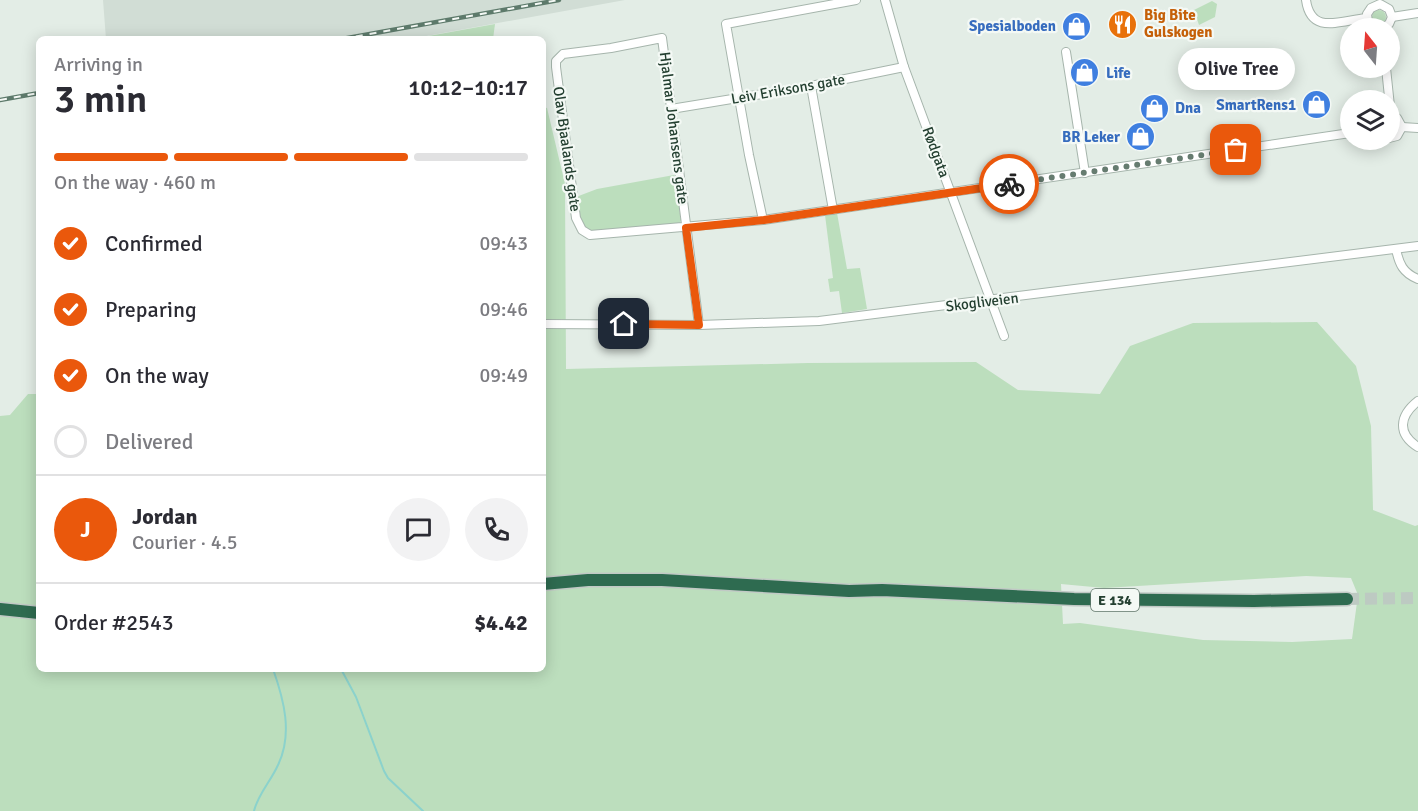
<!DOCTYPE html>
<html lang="en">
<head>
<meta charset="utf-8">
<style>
	:root { --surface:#fff; --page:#f2f2f3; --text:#2b2b33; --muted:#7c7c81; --line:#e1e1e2; --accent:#ea580c }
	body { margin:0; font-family:Signika,sans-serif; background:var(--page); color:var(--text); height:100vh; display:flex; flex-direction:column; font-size:22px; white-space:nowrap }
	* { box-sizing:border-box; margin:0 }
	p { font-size:20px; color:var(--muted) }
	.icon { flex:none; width:33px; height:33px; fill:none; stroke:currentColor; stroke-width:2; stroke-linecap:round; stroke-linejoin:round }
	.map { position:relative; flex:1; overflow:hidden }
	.drawer { position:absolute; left:36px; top:36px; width:510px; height:636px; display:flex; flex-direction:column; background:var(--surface); border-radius:9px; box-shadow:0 3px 15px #0003 }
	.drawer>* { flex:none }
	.needle { width:39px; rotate:343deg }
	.fabs { position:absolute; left:1340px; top:18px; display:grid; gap:12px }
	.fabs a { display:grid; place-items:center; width:60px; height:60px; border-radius:50%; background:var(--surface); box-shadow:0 3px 15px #0003; font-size:30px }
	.pin { position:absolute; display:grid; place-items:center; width:51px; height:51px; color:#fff; margin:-26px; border-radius:12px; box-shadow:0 3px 9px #0006 }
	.courier { position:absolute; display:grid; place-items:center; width:60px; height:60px; margin:-30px; border:4px solid #ea580c; border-radius:50%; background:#fff; color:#222; box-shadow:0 2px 8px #0007 }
	.bubble { position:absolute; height:42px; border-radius:21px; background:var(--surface); box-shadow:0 3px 15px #0003; font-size:20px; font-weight:600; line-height:42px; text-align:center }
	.summary em { font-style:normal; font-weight:600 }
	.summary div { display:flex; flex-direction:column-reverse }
	.summary { display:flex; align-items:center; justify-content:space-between; height:102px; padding:0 18px }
	h1 { font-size:39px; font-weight:600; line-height:45px }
	.bar { display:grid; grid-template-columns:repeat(4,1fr); gap:9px 6px; align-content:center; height:72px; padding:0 18px }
	.bar i { height:8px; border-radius:4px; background:var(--line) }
	.bar .current { background:var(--accent) }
	.bar p { grid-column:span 4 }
	.line { display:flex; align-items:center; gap:15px; padding:0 18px; border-top:2px solid var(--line) }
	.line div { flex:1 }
	.round { display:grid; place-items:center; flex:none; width:63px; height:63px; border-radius:32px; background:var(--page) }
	ol { padding:0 18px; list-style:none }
	li { display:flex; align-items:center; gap:18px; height:66px }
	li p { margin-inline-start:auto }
	li .icon { padding:6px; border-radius:50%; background:var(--accent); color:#fff; stroke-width:4 }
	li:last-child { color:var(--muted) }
	li i { width:33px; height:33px; border:3px solid var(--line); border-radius:50% }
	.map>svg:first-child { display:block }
	.built { fill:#d1ddd5 }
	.green { fill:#bcdebd; fill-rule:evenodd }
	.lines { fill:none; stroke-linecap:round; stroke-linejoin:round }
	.stream { stroke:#8bd2cc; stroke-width:2 }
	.highway-tunnel { stroke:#bdcac2; stroke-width:12; stroke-dasharray:12 6; stroke-linecap:butt }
	.minor-casing { stroke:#a6b5ac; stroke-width:10 }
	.highway-casing { stroke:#c1c9c5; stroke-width:15 }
	.minor { stroke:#fff; stroke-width:8 }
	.highway { stroke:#2e6b50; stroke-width:12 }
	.rail-casing { stroke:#5d7a6b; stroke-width:4.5 }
	.rail { stroke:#f4f9f5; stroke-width:2; stroke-dasharray:7; stroke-linecap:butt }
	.done { stroke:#667c70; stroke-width:6; stroke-dasharray:0 10.8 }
	.route { stroke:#ea580c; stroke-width:8 }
	.labels { text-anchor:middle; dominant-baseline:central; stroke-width:4.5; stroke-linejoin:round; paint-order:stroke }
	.shield { fill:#f4f9f5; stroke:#62776b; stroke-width:1.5 }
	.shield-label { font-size:14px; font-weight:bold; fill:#233f30 }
	.food-label { font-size:15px; font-weight:bold; fill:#c56008; stroke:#f4f9f5; text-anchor:start }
	.shop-label { font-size:15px; font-weight:bold; fill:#366cbe; stroke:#f4f9f5; text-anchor:end }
	.street-label { font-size:15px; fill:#233f30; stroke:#f4f9f5 }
</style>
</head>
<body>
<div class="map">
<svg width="1418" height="811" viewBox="0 0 1418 811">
	<rect width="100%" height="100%" fill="#e3ede6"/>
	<polygon class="built" points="103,0 625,0 410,39 106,39"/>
	<g class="green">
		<polygon points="1212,1 1217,4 1215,17 1199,25 1194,10"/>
		<circle cx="1379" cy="17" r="7"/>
		<polygon points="495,24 493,39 412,39"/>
		<path d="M543,107L547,108L565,184L566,369L808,363L976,362L1018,390L1100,394L1130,346L1193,323L1317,322L1356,366L1371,426L1373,510L1415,526L1418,525V811H0V416L10,415L28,394H39V669H543ZM1306,576L1351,578L1358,595L1352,639L1292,642L1203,640L1080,623L1063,624L1061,584L1104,588Z"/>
		<polygon points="674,175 681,220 679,225 589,232 580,223 576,197 597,189"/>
		<polygon points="837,213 847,269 860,268 867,309 842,313 839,291 830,292 828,279 833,278 825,215"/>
	</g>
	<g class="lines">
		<g class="stream">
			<polyline points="341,669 356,697 384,771 388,778 423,811"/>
			<path d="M254,811C258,794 271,781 278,765C293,734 284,700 273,669"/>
		</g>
		<polyline class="highway-tunnel" points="1347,599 1418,598"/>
		<defs>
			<g id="minor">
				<polyline points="885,0 904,67 1004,336"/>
				<path d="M1306,0C1311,36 1341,20 1367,18"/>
				<polyline points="1392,17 1418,13"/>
				<polyline points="1376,28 1368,22 1367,14 1371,8 1380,4 1389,9 1392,17 1389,24 1382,28"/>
				<polyline points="1066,52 1085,173"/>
				<polyline points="1386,68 1391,116"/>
				<polyline points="811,86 833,210"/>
				<polyline points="671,109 811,86 904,67"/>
				<polyline points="1389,116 1397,118 1402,127 1397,136 1389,138"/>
				<polyline points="1402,127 1418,128"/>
				<polyline points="763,220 749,155 726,24 856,0"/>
				<path d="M1396,249C1399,264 1403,273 1418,279"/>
				<polyline points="543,324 699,325 819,321 1418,246"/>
				<polyline points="699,325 662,38 611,48 563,54 556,61 556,67 576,218 582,230 590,235 763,220 1350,133"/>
				<path d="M1418,401C1399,416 1397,434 1418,447"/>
			</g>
			<g id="highway">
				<polyline points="543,584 588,580 662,580 849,591 882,590 1074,599 1254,601 1347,599"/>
				<polyline points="0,609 39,613"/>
			</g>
		</defs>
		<use href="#minor" class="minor-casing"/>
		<use href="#highway" class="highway-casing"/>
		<use href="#minor" class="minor"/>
		<use href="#highway" class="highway"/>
		<defs>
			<g id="rail">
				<polyline points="342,39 559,0"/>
				<polyline points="0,100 39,93"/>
			</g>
		</defs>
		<use href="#rail" class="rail-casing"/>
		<use href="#rail" class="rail"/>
	</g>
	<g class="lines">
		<polyline class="done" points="1009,184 1236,150"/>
		<polyline class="route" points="624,324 699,325 686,228 764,220 1009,184"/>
	</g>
	<defs>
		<symbol id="restaurant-disc" viewBox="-11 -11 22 22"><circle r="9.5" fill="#e8710a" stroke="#f4f9f5"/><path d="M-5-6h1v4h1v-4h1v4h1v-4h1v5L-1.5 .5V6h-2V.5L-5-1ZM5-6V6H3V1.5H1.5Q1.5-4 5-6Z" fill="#fff"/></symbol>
		<symbol id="shop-disc" viewBox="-11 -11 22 22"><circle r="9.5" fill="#3f7fe0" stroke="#f4f9f5"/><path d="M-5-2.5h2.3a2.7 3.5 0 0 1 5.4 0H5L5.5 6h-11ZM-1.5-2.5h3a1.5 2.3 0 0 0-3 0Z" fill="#fff"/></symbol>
	</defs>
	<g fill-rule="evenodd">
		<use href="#restaurant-disc" x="1106" y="8" width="33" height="33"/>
		<use href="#shop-disc" x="1060" y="10" width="33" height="33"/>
		<use href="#shop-disc" x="1068" y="56" width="33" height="33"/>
		<use href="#shop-disc" x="1300" y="88" width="33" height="33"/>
		<use href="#shop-disc" x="1138" y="92" width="33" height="33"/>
		<use href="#shop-disc" x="1124" y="120" width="33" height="33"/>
	</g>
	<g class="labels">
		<rect class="shield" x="1091" y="589" width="48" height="22" rx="4.5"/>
		<g class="shield-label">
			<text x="1115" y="600">E 134</text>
		</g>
		<g class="food-label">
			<text x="1144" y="15">Big Bite<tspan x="1144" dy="17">Gulskogen</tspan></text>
		</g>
		<g class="shop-label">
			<text x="1056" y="26">Spesialboden</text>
			<text x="1106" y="73" text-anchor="start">Life</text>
			<text x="1296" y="105">SmartRens1</text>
			<text x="1175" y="108" text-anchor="start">Dna</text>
			<text x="1120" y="137">BR Leker</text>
		</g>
		<g class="street-label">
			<text transform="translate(788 89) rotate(-10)">Leiv Eriksons gate</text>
			<text transform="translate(674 128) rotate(83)">Hjalmar Johansens gate</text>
			<text transform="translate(567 149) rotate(82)">Olav Bjaalands gate</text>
			<text transform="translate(936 152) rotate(70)">Rødgata</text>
			<text transform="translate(982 302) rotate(-7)">Skogliveien</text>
		</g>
	</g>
</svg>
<div class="fabs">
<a><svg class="needle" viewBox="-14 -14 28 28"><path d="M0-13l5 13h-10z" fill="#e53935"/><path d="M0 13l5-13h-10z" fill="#7c7c81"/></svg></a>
<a><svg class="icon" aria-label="layers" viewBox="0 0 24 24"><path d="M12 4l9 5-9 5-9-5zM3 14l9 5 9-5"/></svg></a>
</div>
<div class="pin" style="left:1236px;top:150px;background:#ea580c"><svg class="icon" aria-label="bag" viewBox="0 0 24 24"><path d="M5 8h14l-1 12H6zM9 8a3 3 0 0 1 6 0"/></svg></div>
<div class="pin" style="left:624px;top:324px;background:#1f2937"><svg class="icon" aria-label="home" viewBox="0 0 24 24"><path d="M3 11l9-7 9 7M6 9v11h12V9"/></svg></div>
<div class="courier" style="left:1009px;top:184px"><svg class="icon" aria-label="bike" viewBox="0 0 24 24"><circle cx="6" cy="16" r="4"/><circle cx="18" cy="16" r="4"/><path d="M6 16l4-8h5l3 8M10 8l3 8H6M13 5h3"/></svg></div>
<div class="bubble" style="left:1178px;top:48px;width:117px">Olive Tree</div>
<section class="drawer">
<div class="summary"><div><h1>3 min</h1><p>Arriving in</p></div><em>10:12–10:17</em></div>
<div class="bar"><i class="current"></i><i class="current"></i><i class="current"></i><i></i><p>On the way · 460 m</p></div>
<ol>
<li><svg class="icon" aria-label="check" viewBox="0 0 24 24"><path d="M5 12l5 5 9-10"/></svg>Confirmed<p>09:43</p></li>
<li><svg class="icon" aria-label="check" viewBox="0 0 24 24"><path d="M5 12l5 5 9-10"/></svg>Preparing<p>09:46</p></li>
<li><svg class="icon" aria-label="check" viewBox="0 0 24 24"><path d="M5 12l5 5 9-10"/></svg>On the way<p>09:49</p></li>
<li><i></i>Delivered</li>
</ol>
<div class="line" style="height:108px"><b class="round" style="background:var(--accent);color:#fff">J</b><div><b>Jordan</b><p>Courier · 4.5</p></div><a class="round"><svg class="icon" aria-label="chat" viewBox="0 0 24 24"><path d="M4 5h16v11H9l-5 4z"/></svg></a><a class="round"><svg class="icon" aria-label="phone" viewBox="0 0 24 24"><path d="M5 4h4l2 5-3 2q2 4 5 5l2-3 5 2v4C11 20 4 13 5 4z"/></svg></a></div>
<div class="line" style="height:78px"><div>Order #2543</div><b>$4.42</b></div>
</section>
</div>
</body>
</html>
